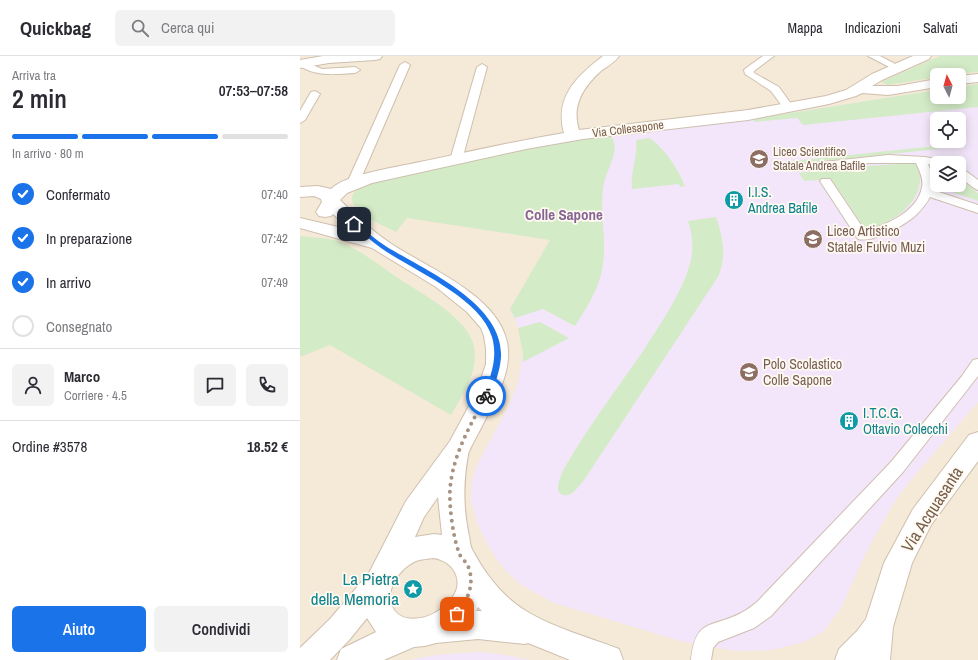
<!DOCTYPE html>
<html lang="it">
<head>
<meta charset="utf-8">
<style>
	body { margin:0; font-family:"Archivo Narrow",sans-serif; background:#f2f2f3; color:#2b2b33; height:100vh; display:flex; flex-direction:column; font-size:15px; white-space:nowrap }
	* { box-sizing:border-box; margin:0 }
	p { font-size:13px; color:#7c7c81 }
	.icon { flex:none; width:22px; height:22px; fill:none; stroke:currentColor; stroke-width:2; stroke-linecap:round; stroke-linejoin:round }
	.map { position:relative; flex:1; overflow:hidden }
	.details { display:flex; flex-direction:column; background:#fff; width:300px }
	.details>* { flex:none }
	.needle { width:26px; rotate:354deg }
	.buttons { position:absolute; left:630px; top:12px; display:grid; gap:8px }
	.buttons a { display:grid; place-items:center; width:36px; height:36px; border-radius:6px; background:#fff; box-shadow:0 2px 10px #0003; font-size:20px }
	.pin { position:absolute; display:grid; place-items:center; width:34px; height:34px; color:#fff; margin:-17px; border-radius:8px; box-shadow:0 2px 6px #0006 }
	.courier { position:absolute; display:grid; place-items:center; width:40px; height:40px; margin:-20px; border:3px solid #1a73e8; border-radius:50%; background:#fff; color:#222; box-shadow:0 1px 5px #0007 }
	.head em { font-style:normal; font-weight:600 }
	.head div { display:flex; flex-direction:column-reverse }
	.head { display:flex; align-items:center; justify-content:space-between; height:68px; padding:0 12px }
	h1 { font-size:26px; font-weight:600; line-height:30px }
	.bar { display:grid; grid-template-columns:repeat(4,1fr); gap:6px 4px; align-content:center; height:48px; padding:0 12px }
	.bar i { height:5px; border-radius:3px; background:#e1e1e2 }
	.bar .active { background:#1a73e8 }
	.bar p { grid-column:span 4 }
	.line { display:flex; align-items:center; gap:10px; padding:0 12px; border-top:1px solid #e1e1e2 }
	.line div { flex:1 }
	.round { display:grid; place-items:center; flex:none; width:42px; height:42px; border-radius:6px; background:#f2f2f3 }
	ol { padding:0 12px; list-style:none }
	li { display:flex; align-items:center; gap:12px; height:44px }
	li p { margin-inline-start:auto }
	li .icon { padding:4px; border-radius:50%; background:#1a73e8; color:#fff; stroke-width:4 }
	li:last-child { color:#7c7c81 }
	li i { width:22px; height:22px; border:2px solid #e1e1e2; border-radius:50% }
	.primary-button { display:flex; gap:8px; margin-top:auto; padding:8px 12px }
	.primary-button a { flex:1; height:46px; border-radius:6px; background:#1a73e8; color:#fff; font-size:16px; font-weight:600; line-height:46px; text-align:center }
	.primary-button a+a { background:#f2f2f3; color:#2b2b33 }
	header { display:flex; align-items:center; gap:24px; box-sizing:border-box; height:56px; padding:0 20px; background:#fff; border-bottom:1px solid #e1e1e2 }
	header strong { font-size:19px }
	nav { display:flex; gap:22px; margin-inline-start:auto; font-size:14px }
	.search { width:280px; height:36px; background:#f2f2f3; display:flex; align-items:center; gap:10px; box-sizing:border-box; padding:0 14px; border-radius:6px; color:#7c7c81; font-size:15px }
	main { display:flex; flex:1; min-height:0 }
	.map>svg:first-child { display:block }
	.residential { fill:#f5e9d8; fill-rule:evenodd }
	.education { fill:#f3e6fa; fill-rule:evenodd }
	.green { fill:#d4ebc7 }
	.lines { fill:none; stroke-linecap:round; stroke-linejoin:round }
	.lane-casing { stroke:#cfbfae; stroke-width:2 }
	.street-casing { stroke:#cfbfae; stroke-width:2 }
	.lane { fill:#fff; fill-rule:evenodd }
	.street { fill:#fff; fill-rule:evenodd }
	.route { fill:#1a73e8 }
	.done { stroke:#a79383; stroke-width:4; stroke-dasharray:0 7.2 }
	.labels { text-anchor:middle; stroke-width:3.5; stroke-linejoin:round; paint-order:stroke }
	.far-street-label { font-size:12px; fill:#785e4c; stroke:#fffaf1 }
	.far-education-label { font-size:12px; fill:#785e54; stroke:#fffaf1; text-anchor:start }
	.culture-label { font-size:14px; fill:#0d838f; stroke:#fffaf1; text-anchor:start }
	.education-label { font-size:14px; fill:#785e54; stroke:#fffaf1; text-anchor:start }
	.neighbourhood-label { font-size:15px; font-weight:bold; fill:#866594; stroke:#fffaf1 }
	.near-street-label { font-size:17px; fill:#785e4c; stroke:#fffaf1 }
	.near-culture-label { font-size:17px; fill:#0d838f; stroke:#fffaf1; text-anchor:end }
</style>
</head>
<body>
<header>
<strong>Quickbag</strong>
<div class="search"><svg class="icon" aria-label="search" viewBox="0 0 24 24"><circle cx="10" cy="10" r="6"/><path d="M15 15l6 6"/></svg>Cerca qui</div>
<nav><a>Mappa</a><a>Indicazioni</a><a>Salvati</a></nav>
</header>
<main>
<section class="details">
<div class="head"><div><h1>2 min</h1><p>Arriva tra</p></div><em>07:53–07:58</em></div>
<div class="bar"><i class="active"></i><i class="active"></i><i class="active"></i><i></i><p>In arrivo · 80 m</p></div>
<ol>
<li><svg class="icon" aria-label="check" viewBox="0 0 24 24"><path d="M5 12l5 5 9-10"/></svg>Confermato<p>07:40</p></li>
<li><svg class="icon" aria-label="check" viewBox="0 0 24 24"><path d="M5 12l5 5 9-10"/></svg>In preparazione<p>07:42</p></li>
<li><svg class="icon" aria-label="check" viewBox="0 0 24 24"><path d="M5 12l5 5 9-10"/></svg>In arrivo<p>07:49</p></li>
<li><i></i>Consegnato</li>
</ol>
<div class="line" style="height:72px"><a class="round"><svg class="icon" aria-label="person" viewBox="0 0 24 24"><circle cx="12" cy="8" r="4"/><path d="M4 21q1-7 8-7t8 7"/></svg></a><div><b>Marco</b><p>Corriere · 4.5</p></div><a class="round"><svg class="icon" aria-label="chat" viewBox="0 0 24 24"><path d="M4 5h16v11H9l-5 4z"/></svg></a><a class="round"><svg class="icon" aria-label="phone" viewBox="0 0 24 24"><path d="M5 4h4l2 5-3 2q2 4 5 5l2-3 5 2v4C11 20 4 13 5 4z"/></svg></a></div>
<div class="line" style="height:52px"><div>Ordine #3578</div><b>18.52 €</b></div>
<div class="primary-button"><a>Aiuto</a><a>Condividi</a></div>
</section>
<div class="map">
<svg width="678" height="604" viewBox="0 0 678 604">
	<rect width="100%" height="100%" fill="#fdf6ea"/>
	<path class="residential" d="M0 0H678V604H0ZM637 19H659V41H637ZM637 63H659V85H637ZM637 107H659V129H637Z"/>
	<path class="education" d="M678 28V346L611 424 595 445 567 495 541 552 523 576 504 586 472 594 438 595 403 590 377 584 254 547 223 530 208 517 197 504 186 485 177 467 171 444 172 424 179 405 209 350 218 326 223 297 219 273 210 253 251 184 309 77 453 63 637 34V41H659V31ZM637 63H659V85H637ZM637 107H659V129H637Z
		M180 596 206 599 230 604H110L136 599Z"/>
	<path class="green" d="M640 0H678V16L637 19V21L588 29 581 26Z
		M678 28V51L503 69 497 62 454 66 453 63 637 34V41H659V31Z
		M309 79C323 91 307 112 304 127 298 157 309 188 301 218 297 237 285 254 275 270L243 253 215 262 210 253 250 184 107 162 96 176C79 168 27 145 66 129L227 92Z
		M350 82C367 96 377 111 385 130L380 131 379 128 332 133C330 116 338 101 336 84Z
		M636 90 638 93 494 108 492 105Z
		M599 108H616C618 114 621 120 620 126 617 152 588 168 566 174L531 123 504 125 499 117 553 111Z
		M659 122 678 137V145L635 130 637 124V129H659Z
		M416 161C423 181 427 201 418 221L284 424C279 430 270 444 261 438 259 436 258 435 258 433 258 425 262 417 265 411 288 371 317 333 343 295 361 267 383 236 391 204 394 190 392 178 388 165Z
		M0 180C14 182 29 181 42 187 64 196 84 213 104 226 121 237 140 247 154 261 163 269 172 279 174 291 179 316 162 339 151 359L30 289 0 301Z
		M240 266 269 282 223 306V297L218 272Z"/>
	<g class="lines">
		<defs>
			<path id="lane" d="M463 0H474L454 15V17L479 31 494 52 493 54H485L471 35 445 18 444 14 446 12Z
				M568 0H580L603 12 601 14H595Z
				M3 5 22 13 55 11 60 14 55 17C36 18 17 21 0 10V6Z
				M105 6 110 9 59 127 57 129H49L47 127 100 9Z
				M182 8 187 11 162 104 160 106H152L150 104 177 11Z
				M15 35 20 38 5 64 0 67V55L11 36Z
				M588 99 625 101 644 105 646 107H637V110L628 108 634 124 633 134 678 149V157L630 141C626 148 622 153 617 158 606 169 573 187 558 183L556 180 520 125 522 123H530L565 175C587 169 618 155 622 131 624 123 619 114 616 107H569L496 115 492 114 490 112 492 110 496 109Z
				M659 112 663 113 678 124V134L674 132 659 121Z
				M678 303V320L603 416 471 560 454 572 418 586 413 592 411 604H391C396 561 411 573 441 557 447 554 452 550 457 546L591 406 662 320 673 304Z"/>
			<path id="street" d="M23 0H82L80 3 75 4 29 7 0 12V4Z
				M303 0H319C315 6 308 10 302 14 284 30 271 49 279 74L448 54 526 40 546 34 572 18 613 0H631L629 3 582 24 572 30H598L637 23V31L588 39 562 37 556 40 529 48 448 64 283 83 226 93 72 127 47 137 40 144C55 159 72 175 90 187 126 211 190 236 205 279 216 310 196 342 183 368 180 375 169 393 168 399 163 426 163 452 169 480 170 484 170 491 173 495 185 518 203 541 226 555 254 572 288 581 319 593L323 604H270L228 587 225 588 178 583 136 587 125 590 114 591 84 604H37L41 593 76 576 67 562 50 583 30 604H0V592L30 563 69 517 106 445 150 385 177 335 186 308V293L184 280 181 272 167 256 136 231 72 192 0 172V162L51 174 33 158 31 160 25 161 19 160 16 156 22 146 21 143 14 140 0 141V131L18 130 31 133C46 118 98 111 120 106 168 96 216 85 264 77 254 41 277 20 303 0ZM138 441 142 479 134 478 115 481 124 461ZM134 502C149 505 160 516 157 532 155 541 145 550 138 555 125 564 99 568 92 550 85 533 100 512 116 505 121 503 128 503 134 502ZM178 551 182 555H176Z
				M678 18V26L659 28V20Z
				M678 376V405L631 469 612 507 593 571 590 604H535L539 593 557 575 566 563 584 507 613 453 669 379Z"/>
		</defs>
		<use href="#lane" class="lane-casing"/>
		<use href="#street" class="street-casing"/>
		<use href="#lane" class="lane"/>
		<use href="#street" class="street"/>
	</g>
	<path class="route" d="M52 167H56C66 175 76 184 87 191 125 214 204 248 201 301 200 315 195 329 188 342H184L183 340C191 320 198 302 192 281 180 241 112 214 81 192 71 185 62 176 52 169Z"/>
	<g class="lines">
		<path class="done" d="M157 558C168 544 176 526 167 508 165 505 161 502 160 499 153 483 149 450 150 433 153 398 170 370 186 340"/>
	</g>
	<defs>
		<symbol id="school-disc" viewBox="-11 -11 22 22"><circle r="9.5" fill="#8d6e63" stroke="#fffaf1"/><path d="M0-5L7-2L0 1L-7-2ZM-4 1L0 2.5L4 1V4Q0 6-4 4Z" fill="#fff"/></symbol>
		<symbol id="building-disc" viewBox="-11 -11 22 22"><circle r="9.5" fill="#0f9aa8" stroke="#fffaf1"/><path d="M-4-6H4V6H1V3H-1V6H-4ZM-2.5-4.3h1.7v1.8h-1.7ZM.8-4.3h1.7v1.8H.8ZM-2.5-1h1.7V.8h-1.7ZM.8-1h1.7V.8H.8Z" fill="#fff"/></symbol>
		<symbol id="sight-disc" viewBox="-11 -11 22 22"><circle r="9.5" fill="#0f9aa8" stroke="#fffaf1"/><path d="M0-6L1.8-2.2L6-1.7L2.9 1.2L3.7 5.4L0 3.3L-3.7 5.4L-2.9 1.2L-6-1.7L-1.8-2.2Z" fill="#fff"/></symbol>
	</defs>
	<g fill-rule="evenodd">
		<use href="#school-disc" x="448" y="92" width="22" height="22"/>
		<use href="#building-disc" x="423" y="133" width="22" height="22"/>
		<use href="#school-disc" x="502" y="172" width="22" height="22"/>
		<use href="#school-disc" x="438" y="305" width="22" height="22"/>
		<use href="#building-disc" x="538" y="354" width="22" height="22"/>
		<use href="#sight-disc" x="102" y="522" width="22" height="22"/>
	</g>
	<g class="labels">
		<g class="far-street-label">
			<text transform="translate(328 73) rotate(-7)" y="4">Via Collesapone</text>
		</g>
		<g class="far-education-label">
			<text x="473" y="100">Liceo Scientifico<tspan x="473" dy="14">Statale Andrea Bafile</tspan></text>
		</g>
		<g class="culture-label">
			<text x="448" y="141">I.I.S.<tspan x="448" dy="16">Andrea Bafile</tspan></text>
			<text x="563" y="362">I.T.C.G.<tspan x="563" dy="16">Ottavio Colecchi</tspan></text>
		</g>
		<g class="education-label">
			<text x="527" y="180">Liceo Artistico<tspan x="527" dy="16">Statale Fulvio Muzi</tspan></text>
			<text x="463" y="313">Polo Scolastico<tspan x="463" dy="16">Colle Sapone</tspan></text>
		</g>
		<g class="neighbourhood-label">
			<text x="264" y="164">Colle Sapone</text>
		</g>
		<g class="near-street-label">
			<text transform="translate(632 453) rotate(-57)" y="6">Via Acquasanta</text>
		</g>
		<g class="near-culture-label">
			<text x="99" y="529">La Pietra<tspan x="99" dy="20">della Memoria</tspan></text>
		</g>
	</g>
</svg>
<div class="buttons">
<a><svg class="needle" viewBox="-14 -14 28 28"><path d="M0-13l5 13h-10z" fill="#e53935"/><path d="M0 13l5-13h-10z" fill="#7c7c81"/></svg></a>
<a><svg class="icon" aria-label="locate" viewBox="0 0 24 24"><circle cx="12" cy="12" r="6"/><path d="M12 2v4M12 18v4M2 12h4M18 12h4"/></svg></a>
<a><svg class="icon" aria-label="layers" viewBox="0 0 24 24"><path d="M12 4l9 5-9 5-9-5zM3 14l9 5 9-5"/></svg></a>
</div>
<div class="pin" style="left:157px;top:558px;background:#ea580c"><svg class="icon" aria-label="bag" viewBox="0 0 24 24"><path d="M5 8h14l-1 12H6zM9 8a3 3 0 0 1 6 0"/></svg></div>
<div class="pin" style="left:54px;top:168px;background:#1f2937"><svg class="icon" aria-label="home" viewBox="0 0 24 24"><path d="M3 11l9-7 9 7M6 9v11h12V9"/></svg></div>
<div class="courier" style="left:186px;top:340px"><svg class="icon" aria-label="bike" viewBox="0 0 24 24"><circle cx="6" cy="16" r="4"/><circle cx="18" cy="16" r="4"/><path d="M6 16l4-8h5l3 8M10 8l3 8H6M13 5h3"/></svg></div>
</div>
</main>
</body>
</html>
